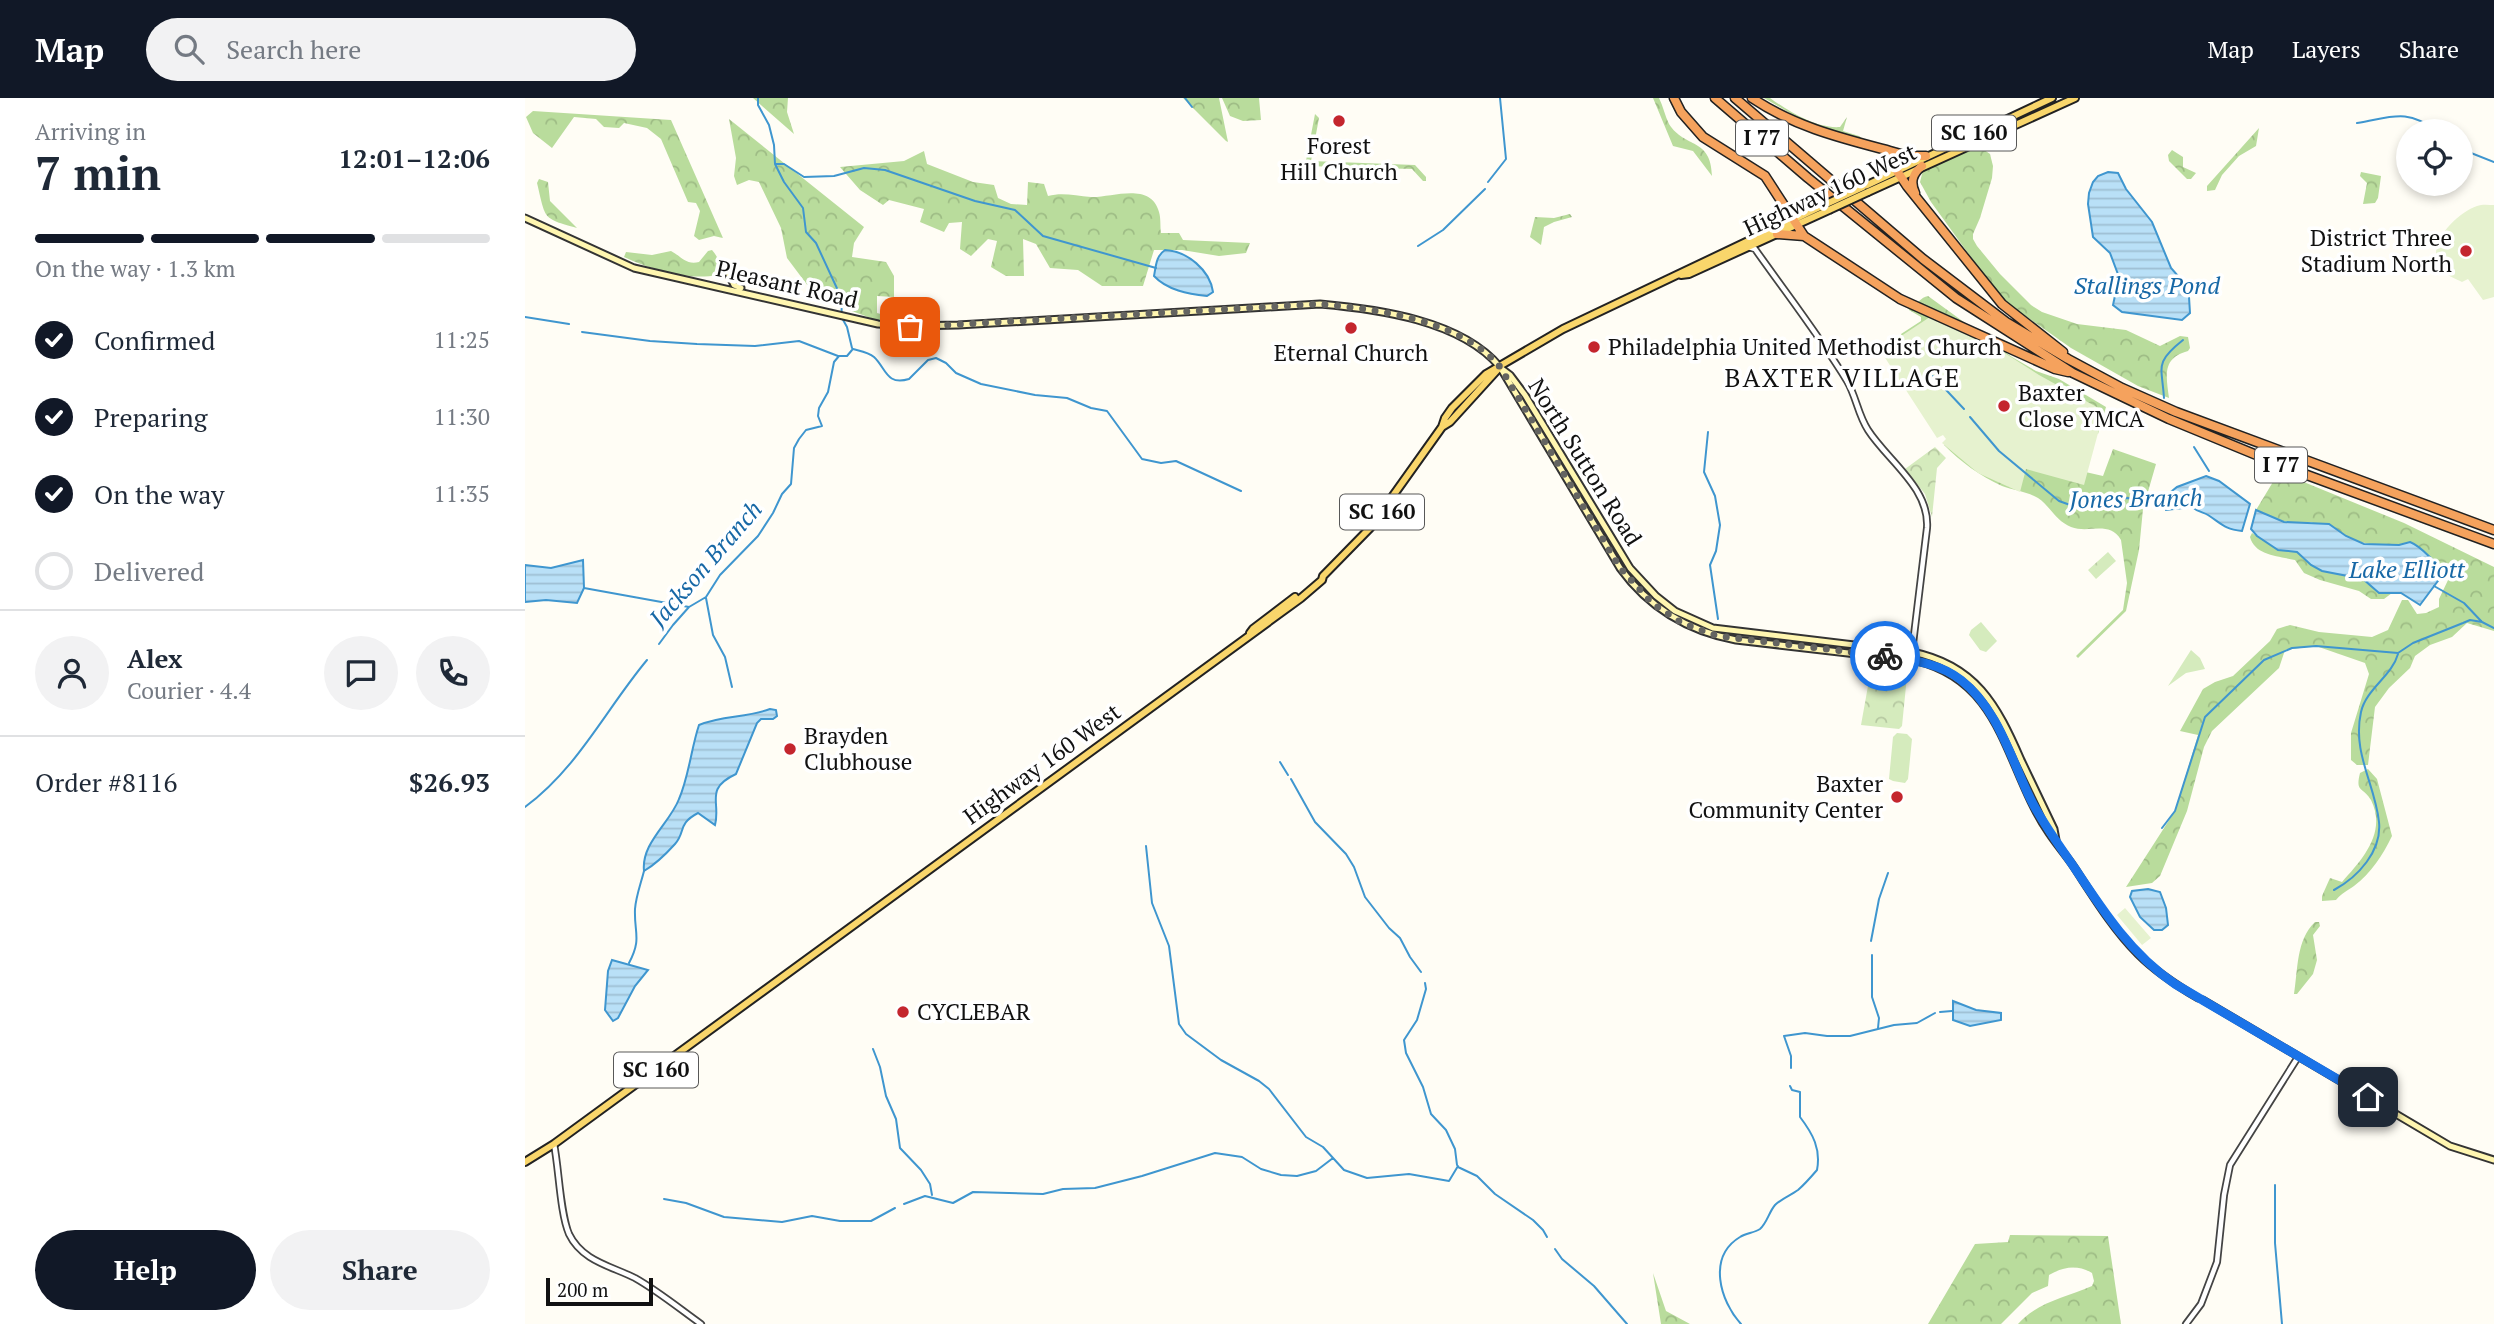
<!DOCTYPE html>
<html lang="en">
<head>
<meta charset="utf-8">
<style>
	body { margin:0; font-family:"PT Serif",serif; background:#f2f2f3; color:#1f2937; height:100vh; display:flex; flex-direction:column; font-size:26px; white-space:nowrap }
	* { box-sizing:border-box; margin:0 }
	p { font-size:23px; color:#747a83 }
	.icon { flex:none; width:38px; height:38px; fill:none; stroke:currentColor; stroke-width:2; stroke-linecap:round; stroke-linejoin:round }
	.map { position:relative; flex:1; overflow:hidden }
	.sheet { display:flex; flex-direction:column; background:#fff; width:525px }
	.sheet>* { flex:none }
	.controls { position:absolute; left:1871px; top:21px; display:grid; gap:14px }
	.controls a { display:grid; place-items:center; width:77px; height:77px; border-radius:50%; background:#fff; box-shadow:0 4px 10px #0003; font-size:35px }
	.scale { position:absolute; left:21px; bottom:18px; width:107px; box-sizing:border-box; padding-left:7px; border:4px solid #111; border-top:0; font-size:19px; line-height:24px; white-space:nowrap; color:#111; -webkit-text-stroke:5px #fff; paint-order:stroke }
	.pin { position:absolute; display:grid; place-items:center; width:60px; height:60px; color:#fff; margin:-30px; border-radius:14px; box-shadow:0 4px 10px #0006 }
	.courier { position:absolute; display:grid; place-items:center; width:70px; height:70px; margin:-35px; border:5px solid #1a73e8; border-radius:50%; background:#fff; color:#222; box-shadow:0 2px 9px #0007 }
	.overview em { font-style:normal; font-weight:700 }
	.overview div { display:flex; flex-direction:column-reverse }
	.overview { display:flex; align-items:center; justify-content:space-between; height:119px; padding:0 35px }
	h1 { font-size:46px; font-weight:700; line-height:52px }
	.bar { display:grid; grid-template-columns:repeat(4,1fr); gap:10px 7px; align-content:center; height:84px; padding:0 35px }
	.bar i { height:9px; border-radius:5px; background:#e0e1e3 }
	.bar .selected { background:#111827 }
	.bar p { grid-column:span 4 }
	.line { display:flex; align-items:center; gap:18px; padding:0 35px; border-top:2px solid #e0e1e3 }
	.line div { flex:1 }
	.round { display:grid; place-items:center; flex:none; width:74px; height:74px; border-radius:37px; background:#f2f2f3 }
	ol { padding:0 35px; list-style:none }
	li { display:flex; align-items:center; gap:21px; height:77px }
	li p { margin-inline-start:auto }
	li .icon { padding:7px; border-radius:50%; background:#111827; color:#fff; stroke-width:4 }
	li:last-child { color:#747a83 }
	li i { width:38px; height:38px; border:4px solid #e0e1e3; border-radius:50% }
	.action { display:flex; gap:14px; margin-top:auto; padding:14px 35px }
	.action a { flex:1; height:80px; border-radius:42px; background:#111827; color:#fff; font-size:28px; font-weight:700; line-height:80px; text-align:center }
	.action a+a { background:#f2f2f3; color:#1f2937 }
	header { display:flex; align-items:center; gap:42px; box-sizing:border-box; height:98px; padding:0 35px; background:#111827; color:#fff }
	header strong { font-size:33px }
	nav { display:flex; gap:38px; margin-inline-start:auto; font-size:24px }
	.search { width:490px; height:63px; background:#f2f2f3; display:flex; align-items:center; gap:18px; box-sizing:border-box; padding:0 24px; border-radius:38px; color:#747a83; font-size:26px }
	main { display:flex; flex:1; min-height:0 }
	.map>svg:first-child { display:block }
	.grass { fill:#d5ebbd }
	.forest { fill:url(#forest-crowns) }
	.park { fill:url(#park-crowns) }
	.pitch { fill:#e6f2cf }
	.water { fill:url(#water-rules); stroke:#3f96cf; stroke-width:2 }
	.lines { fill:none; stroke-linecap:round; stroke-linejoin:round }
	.stream { stroke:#3f96cf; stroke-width:2 }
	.tertiary-casing { stroke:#444; stroke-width:8 }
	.secondary-casing { stroke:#333; stroke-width:9 }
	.primary-casing { stroke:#222; stroke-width:10 }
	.motorway-casing { stroke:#222; stroke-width:11 }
	.tertiary { stroke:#fff; stroke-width:4.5 }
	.secondary { stroke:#fff6b0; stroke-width:5 }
	.primary { stroke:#f9d66b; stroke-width:6 }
	.motorway { stroke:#f5a25d; stroke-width:8 }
	.primary-bridge-casing { stroke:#222; stroke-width:10; stroke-linecap:butt }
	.primary-bridge { stroke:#f9d66b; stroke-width:6 }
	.done { stroke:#646461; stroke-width:7; stroke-dasharray:0 12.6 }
	.route { stroke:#1a73e8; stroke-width:9 }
	.poi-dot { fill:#c4262e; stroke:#fff; stroke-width:2.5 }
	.labels { text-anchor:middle; stroke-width:7; stroke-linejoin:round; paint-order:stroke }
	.shield { fill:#fff; stroke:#585858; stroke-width:2 }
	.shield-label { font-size:21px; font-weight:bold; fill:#111 }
	.poi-label { font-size:23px; fill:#111; stroke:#fff; text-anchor:start }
	.street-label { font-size:23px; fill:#111; stroke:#fff }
	.water-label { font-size:24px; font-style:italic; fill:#1768a6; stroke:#fff }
	.quarter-label { font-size:26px; letter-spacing:2px; fill:#111; stroke:#fff }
</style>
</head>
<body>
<header>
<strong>Map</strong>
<div class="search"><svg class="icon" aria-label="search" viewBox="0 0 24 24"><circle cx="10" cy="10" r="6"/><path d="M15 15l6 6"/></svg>Search here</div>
<nav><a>Map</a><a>Layers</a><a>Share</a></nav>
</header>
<main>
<section class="sheet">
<div class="overview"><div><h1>7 min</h1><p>Arriving in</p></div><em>12:01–12:06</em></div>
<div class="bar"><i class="selected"></i><i class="selected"></i><i class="selected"></i><i></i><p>On the way · 1.3 km</p></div>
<ol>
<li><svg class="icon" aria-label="check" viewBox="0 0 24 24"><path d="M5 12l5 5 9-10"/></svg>Confirmed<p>11:25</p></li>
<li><svg class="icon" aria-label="check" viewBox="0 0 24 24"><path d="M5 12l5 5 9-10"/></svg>Preparing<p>11:30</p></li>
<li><svg class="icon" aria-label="check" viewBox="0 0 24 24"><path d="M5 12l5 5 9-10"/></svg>On the way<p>11:35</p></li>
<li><i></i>Delivered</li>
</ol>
<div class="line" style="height:126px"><a class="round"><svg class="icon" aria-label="person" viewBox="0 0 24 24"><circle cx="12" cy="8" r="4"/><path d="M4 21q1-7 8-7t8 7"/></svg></a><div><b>Alex</b><p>Courier · 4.4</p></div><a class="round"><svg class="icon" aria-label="chat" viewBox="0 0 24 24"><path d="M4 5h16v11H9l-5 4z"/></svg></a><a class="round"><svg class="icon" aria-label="phone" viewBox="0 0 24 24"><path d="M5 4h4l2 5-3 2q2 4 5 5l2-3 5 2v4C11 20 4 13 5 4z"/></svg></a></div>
<div class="line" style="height:91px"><div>Order #8116</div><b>$26.93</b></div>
<div class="action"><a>Help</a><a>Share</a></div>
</section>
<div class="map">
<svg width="1969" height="1226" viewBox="0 0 1969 1226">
	<defs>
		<pattern id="forest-crowns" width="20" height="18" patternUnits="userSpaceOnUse" patternTransform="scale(1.75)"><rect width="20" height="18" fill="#b9dc9c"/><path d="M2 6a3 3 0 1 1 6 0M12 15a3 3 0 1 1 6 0" fill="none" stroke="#9ebc85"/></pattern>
		<pattern id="park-crowns" width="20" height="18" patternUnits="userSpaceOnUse" patternTransform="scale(1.75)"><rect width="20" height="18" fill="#d5ebbd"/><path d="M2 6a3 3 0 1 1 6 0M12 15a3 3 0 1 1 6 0" fill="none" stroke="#b6c8a1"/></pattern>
		<pattern id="water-rules" width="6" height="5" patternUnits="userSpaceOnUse" patternTransform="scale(1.75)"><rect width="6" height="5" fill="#b9e0f7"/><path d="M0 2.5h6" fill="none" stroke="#9ebfd3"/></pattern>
	</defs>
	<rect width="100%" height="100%" fill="#fffdf5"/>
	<path class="grass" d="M1456 524 1472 543 1461 554 1455 552 1444 537 1446 532Z
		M1666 552 1675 560 1680 571 1661 575 1643 588Z
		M1372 635 1382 636 1387 641 1383 681 1380 685 1368 683 1364 681 1368 639Z"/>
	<path class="forest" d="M228 0H263L262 14 269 36Z
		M658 0H694L703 44 701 43Z
		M697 0H734L736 22 718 23 705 18Z
		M1128 0H1134C1138 8 1140 18 1144 26 1160 51 1186 39 1187 78L1168 53 1148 48Z
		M1239 0H1245C1263 13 1292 31 1315 29L1322 19 1318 33 1334 38 1339 42 1277 22Z
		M8 13 146 22 198 140 189 138 174 142 169 138 175 113 171 105 163 104 136 41 122 30 99 25 94 30 79 29 71 21 49 19 27 50 8 35 1 19Z
		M790 16 794 20 786 63 890 67 901 79V83H898L887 71 780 68Z
		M204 21 339 129 329 145 327 159 361 164 369 178V199L352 198V215L367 219 368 224 351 222 292 200 262 160 256 130 234 84 224 82 212 87 209 78 211 60Z
		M1734 30 1731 48 1714 58 1697 77 1690 92 1682 93V88Z
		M1455 49 1465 56 1468 68 1467 80 1455 120 1448 136V141L1452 148 1475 176 1506 207 1517 214 1552 226 1601 232 1635 248 1655 238 1663 239 1665 250 1663 253C1637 260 1641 277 1644 300L1613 288 1546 250 1485 207 1466 187 1406 104 1395 84 1398 72 1404 68Z
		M1647 52 1658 59V69L1671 75 1666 81H1662L1644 63 1643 57Z
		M399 53 402 66 448 84 469 87 473 100 486 106 502 107 503 84 519 86 523 98C538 94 550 98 566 99 586 100 626 83 634 114 636 120 635 129 636 135H654L658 142 725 145 721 155 694 158 657 152H629L618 188H577L553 172 525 170 511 146 498 141 499 178H481L466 169 472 143 463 141 446 158 435 151 437 124 424 125 419 134 395 124 399 111 364 102 358 107 335 92 315 69 379 63Z
		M1836 74 1856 78 1853 100 1850 105 1838 106 1842 85 1835 78Z
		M14 81 23 84 25 103 52 130C17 120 21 122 12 85Z
		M1045 116 1047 119 1029 124 1019 129 1016 147 1005 139 1010 119 1029 120Z
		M187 152C194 160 196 167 192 177 164 183 125 171 99 159L101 154 127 157 146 153C157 159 161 167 174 164L183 153Z
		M1403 198 1487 259 1511 273 1534 281 1581 309 1573 336 1376 239V236L1396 223V219L1384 212 1383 209C1392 207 1396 199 1403 198Z
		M1436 324 1543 370 1578 378 1588 351 1631 366 1618 411 1614 452 1601 513 1553 560 1551 558 1598 512 1602 485 1596 442C1584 422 1564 436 1546 429 1531 423 1525 408 1513 400 1503 394 1488 392 1477 388 1455 378 1436 364 1419 347Z
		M1754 374 1879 425 1969 469V533L1942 525 1927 539 1905 547 1890 558 1885 570 1864 590 1850 609 1843 667H1832L1826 662V635L1844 576 1840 565 1791 548 1760 552 1754 570 1687 633 1679 649 1662 713 1635 778 1627 785 1601 789 1650 713 1673 637 1655 633 1678 591 1690 584 1708 578 1745 543 1752 531 1765 527 1794 534 1847 539 1863 532 1877 502H1883L1892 516 1901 515 1914 509V501L1924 480C1921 472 1893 448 1885 444 1849 456 1818 437 1786 424 1765 428 1750 421 1731 412Z
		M1727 435 1753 452 1772 454 1786 467 1797 473 1838 481 1854 495H1867L1859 501H1846L1834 493 1795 482 1779 475 1770 462C1754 458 1730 458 1725 439Z
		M1843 671 1852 681 1867 738C1858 757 1846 775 1829 788 1822 793 1817 795 1811 802L1797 803V798L1805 780 1817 784C1838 761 1862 734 1846 702 1838 688 1830 695 1835 675Z
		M1790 824H1794L1795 828 1788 837 1792 862 1788 876 1772 896H1769C1773 872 1771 842 1790 824Z
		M1485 1137 1583 1138 1596 1226H1493C1514 1203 1540 1200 1567 1188L1569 1183 1567 1175C1552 1166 1538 1169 1524 1177L1523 1188 1507 1195 1476 1226H1403L1450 1146 1483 1144Z
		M1128 1175 1141 1213 1165 1226H1136Z"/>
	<path class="park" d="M1410 349 1421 360 1412 370 1407 419 1400 396 1380 371Z
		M1583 454 1591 463 1571 481 1563 472Z
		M1348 560 1379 564 1383 568 1377 628 1374 631 1336 627Z"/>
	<path class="pitch" d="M1969 107V199L1958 202 1943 181 1937 184C1931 181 1923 178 1918 173 1896 150 1931 115 1952 108 1957 106 1964 107 1969 107Z
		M1414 213 1514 277 1579 313 1559 387 1501 371 1495 394 1453 375 1417 345 1421 341 1418 337 1412 340 1355 252Z
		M1600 810 1626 840 1617 847 1592 817Z"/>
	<path class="water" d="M1583 74 1593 75 1601 91 1627 124 1646 170 1660 186 1664 199 1665 215 1657 222 1597 214 1588 207 1594 179 1585 155 1568 139 1563 106 1564 95 1568 84 1573 78Z
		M640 152C662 153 685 172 688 194L682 198C663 196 642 192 629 178 631 168 631 158 640 152Z
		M1681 378 1694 383 1725 406 1717 433C1699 431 1697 426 1683 417 1678 414 1673 414 1667 409L1641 412 1639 405 1642 397 1652 389Z
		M1731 412 1759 424 1804 426 1821 438 1839 446 1874 447 1885 444C1900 450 1906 464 1921 472L1895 507 1876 495H1854L1838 481 1797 473 1786 467 1772 454 1753 452 1732 438 1726 431Z
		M58 462 59 490 52 505 21 502 0 504V467L26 470Z
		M245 611 251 612 252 618 248 621H236L232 625 211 676C179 691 196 704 190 727L173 715C152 726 161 734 150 746 141 756 131 766 119 773 116 745 145 725 154 701 164 678 166 651 174 627 197 617 222 620 245 611Z
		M1623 791 1635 794 1641 810 1643 827 1637 832H1629L1615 819 1605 799 1607 793Z
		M87 862 123 872 110 888 93 920 88 923 80 912 83 873Z
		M1428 903 1451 912 1476 915V922L1445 928 1428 922Z"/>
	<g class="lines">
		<path class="stream" d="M233 0V7L244 27 249 47 250 66 259 84 278 110 281 134 291 145 316 199 317 220 322 229 327 250
			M660 0 667 9
			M1832 25C1868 19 1880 10 1913 33
			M1936 51 1969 64
			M250 66H259L279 79 309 78 339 70 360 72 450 103 490 112 518 138 631 170
			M963 84 981 61 975 0
			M893 148 918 132 960 91
			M0 219 44 226
			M57 234 125 243 172 246 230 248 274 243 313 258
			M328 251C335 253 343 254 349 259 361 270 361 288 384 281L403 262 411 260 421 265 431 275 456 286 510 297 542 300 566 310 582 313 617 361 636 365 651 363 716 393
			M1408 278 1439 311
			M1639 300C1637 268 1629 265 1658 242
			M1445 319 1474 353 1534 403 1548 408 1602 400 1639 405
			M1183 334 1179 374 1190 398 1195 427 1191 453 1185 467 1193 521
			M1669 349 1684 373
			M1909 488 1939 505 1957 524 1969 530
			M59 490 164 509
			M181 500 188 537 200 559 207 589
			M134 546 148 527 164 509 181 499 195 477 233 438 248 415 257 396 266 386 269 350 274 341 281 332 297 328 293 318 294 310 303 294 309 264 314 258H322L327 252
			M755 664 763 677
			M766 681 790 724 821 756 829 769 840 799 864 830 875 840 885 859 896 874
			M0 709C53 670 81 611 122 562
			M1637 730 1650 713 1680 619 1739 562 1767 550 1791 548 1873 555 1888 545 1938 525 1945 522 1957 524
			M621 748 627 805 644 848 654 926 661 936 696 962 734 983 744 991 781 1039 798 1049 819 1072 842 1080 884 1076 924 1083 933 1068
			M1809 792C1833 779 1857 753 1854 724 1850 686 1827 655 1836 614 1841 591 1867 578 1873 556
			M1346 843 1354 801 1363 775
			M1347 857V899L1354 920 1353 930
			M104 865C117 840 109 836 110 811 111 798 116 785 119 773
			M900 885 901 891 892 922 879 942 881 955 898 989 906 1016 921 1032 930 1051 932 1067
			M1415 914 1427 913
			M348 951 355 969 361 998 371 1021 375 1050 396 1072 405 1086 407 1097
			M1266 970V958L1259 938 1280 935 1302 938H1325L1369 927 1392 925 1410 915
			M933 1069 952 1078 970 1096 1008 1122 1018 1132 1022 1139
			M1750 1087V1145L1757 1226
			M139 1101 161 1105 199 1119 257 1124 287 1118 315 1123H346L370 1110
			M379 1106 400 1098 428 1105 448 1094 518 1096 538 1091 570 1090 617 1078 690 1055 717 1059 736 1071 756 1077 772 1078 791 1073 808 1060
			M1030 1151 1037 1161 1069 1188 1102 1226
			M1216 1226C1195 1203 1182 1159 1215 1139 1221 1135 1229 1135 1235 1131 1242 1125 1244 1114 1250 1107 1256 1101 1266 1097 1273 1092 1280 1086 1286 1079 1292 1072 1296 1051 1288 1036 1275 1019V994L1267 992 1265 988"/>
		<defs>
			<path id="tertiary" d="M1223 149 1230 151C1261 195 1294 237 1322 283 1331 298 1333 317 1343 332 1362 362 1405 390 1402 430L1386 562
				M29 1046C34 1071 35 1115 44 1136 57 1163 86 1168 110 1180 133 1193 155 1211 176 1226
				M1661 1226 1676 1206 1692 1164 1699 1097 1705 1067 1773 959"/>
			<path id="secondary" d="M0 120 109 170 353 226 385 228 433 227 795 206C852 211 936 222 975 269L1095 470C1124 510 1163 533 1211 542L1392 563C1480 585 1480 671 1524 735 1532 747 1541 757 1549 769 1568 798 1588 831 1613 856 1631 874 1651 887 1673 900
				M204 177 209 187 216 190
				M977 271 985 277 1000 297 1105 470 1131 498 1150 513 1188 530 1387 554C1451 567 1472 607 1496 662 1507 685 1518 708 1529 731L1531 742
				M1678 902 1925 1048 1969 1062"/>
			<path id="primary" d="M1338 89 1527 0
				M1343 94 1550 0
				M1156 177 1164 176 1304 112
				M917 329 920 320 927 310 961 276 1038 231 1299 107
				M725 535 728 531 770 499
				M0 1064 29 1046 776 500 797 482 798 478 845 430 917 329 925 324 975 269"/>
			<path id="motorway" d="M1149 0 1156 14 1178 39 1240 78 1279 138
				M1190 0 1283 80 1431 200 1548 275 1644 321 1763 370 1969 446
				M1210 0 1398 161 1481 224 1543 261 1597 290 1651 314 1969 432
				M1227 0C1270 29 1316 40 1365 53L1372 73 1382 88 1477 206 1538 254
				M1365 53 1383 58H1401
				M1390 95C1385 84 1387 76 1397 68
				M1252 129 1258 118V107
				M1252 136 1279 138 1375 201 1530 271 1543 274"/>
		</defs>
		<use href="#tertiary" class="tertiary-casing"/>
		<use href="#secondary" class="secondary-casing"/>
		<use href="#primary" class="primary-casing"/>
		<use href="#motorway" class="motorway-casing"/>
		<use href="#tertiary" class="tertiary"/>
		<use href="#secondary" class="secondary"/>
		<use href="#primary" class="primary"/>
		<use href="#motorway" class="motorway"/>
		<defs>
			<path id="primary-bridge" d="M1299 107 1338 89
				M1304 112 1343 94"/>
		</defs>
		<use href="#primary-bridge" class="primary-bridge-casing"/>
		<use href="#primary-bridge" class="primary-bridge"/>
	</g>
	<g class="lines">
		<path class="done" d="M385 229 794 206C851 211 937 222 975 269L1095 470 1128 506 1157 525 1192 538 1360 558"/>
		<path class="route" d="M1360 558C1387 562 1414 565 1436 582 1473 611 1486 661 1506 702 1518 726 1534 747 1549 769 1578 813 1606 856 1650 886L1843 999"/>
	</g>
	<g class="poi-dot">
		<circle cx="814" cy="23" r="7"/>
		<circle cx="1941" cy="153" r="7"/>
		<circle cx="826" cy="230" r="7"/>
		<circle cx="1069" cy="249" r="7"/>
		<circle cx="1479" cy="308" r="7"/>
		<circle cx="265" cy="651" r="7"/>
		<circle cx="1372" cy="699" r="7"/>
		<circle cx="378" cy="914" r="7"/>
	</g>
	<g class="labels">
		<g class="shield">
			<rect x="1407" y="17.5" width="84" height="35" rx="5"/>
			<rect x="1211" y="22.5" width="52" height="35" rx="5"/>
			<rect x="1730" y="349.5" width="52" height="35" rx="5"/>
			<rect x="815" y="396.5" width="84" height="35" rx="5"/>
			<rect x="89" y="954.5" width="84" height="35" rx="5"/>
		</g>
		<g class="shield-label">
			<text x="1449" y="42">SC 160</text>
			<text x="1237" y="47">I 77</text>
			<text x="1756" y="374">I 77</text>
			<text x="857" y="421">SC 160</text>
			<text x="131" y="979">SC 160</text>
		</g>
		<g class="poi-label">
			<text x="814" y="56" text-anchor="middle">Forest<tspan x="814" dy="26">Hill Church</tspan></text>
			<text x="1927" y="148" text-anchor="end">District Three<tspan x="1927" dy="26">Stadium North</tspan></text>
			<text x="1083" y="257">Philadelphia United Methodist Church</text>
			<text x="826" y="263" text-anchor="middle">Eternal Church</text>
			<text x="1493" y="303">Baxter<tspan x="1493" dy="26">Close YMCA</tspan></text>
			<text x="279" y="646">Brayden<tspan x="279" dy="26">Clubhouse</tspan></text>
			<text x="1358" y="694" text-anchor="end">Baxter<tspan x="1358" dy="26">Community Center</tspan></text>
			<text x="392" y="922">CYCLEBAR</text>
		</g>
		<g class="street-label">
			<text transform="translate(1305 92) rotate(-25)" y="8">Highway 160 West</text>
			<text transform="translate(262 186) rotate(13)" y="8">Pleasant Road</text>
			<text transform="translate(1060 364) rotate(58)" y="8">North Sutton Road</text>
			<text transform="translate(517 666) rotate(-36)" y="8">Highway 160 West</text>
		</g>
		<g class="water-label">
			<text x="1622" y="196">Stallings Pond</text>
			<text transform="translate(1611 401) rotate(-1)" y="8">Jones Branch</text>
			<text transform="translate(181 466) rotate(-49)" y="8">Jackson Branch</text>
			<text x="1882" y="480">Lake Elliott</text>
		</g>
		<g class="quarter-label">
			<text x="1318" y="289">BAXTER VILLAGE</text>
		</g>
	</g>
</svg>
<div class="controls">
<a><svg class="icon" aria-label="locate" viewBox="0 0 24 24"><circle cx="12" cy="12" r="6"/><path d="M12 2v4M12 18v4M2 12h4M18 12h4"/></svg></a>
</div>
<div class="scale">200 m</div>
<div class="pin" style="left:385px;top:229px;background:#ea580c"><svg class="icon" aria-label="bag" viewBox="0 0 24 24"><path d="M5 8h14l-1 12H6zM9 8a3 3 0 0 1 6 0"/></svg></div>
<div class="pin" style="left:1843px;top:999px;background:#1f2937"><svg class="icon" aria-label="home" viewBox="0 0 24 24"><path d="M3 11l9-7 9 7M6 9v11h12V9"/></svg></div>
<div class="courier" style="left:1360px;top:558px"><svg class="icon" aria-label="bike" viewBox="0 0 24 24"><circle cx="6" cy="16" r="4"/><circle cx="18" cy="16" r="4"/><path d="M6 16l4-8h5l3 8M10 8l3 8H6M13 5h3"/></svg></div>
</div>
</main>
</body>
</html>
